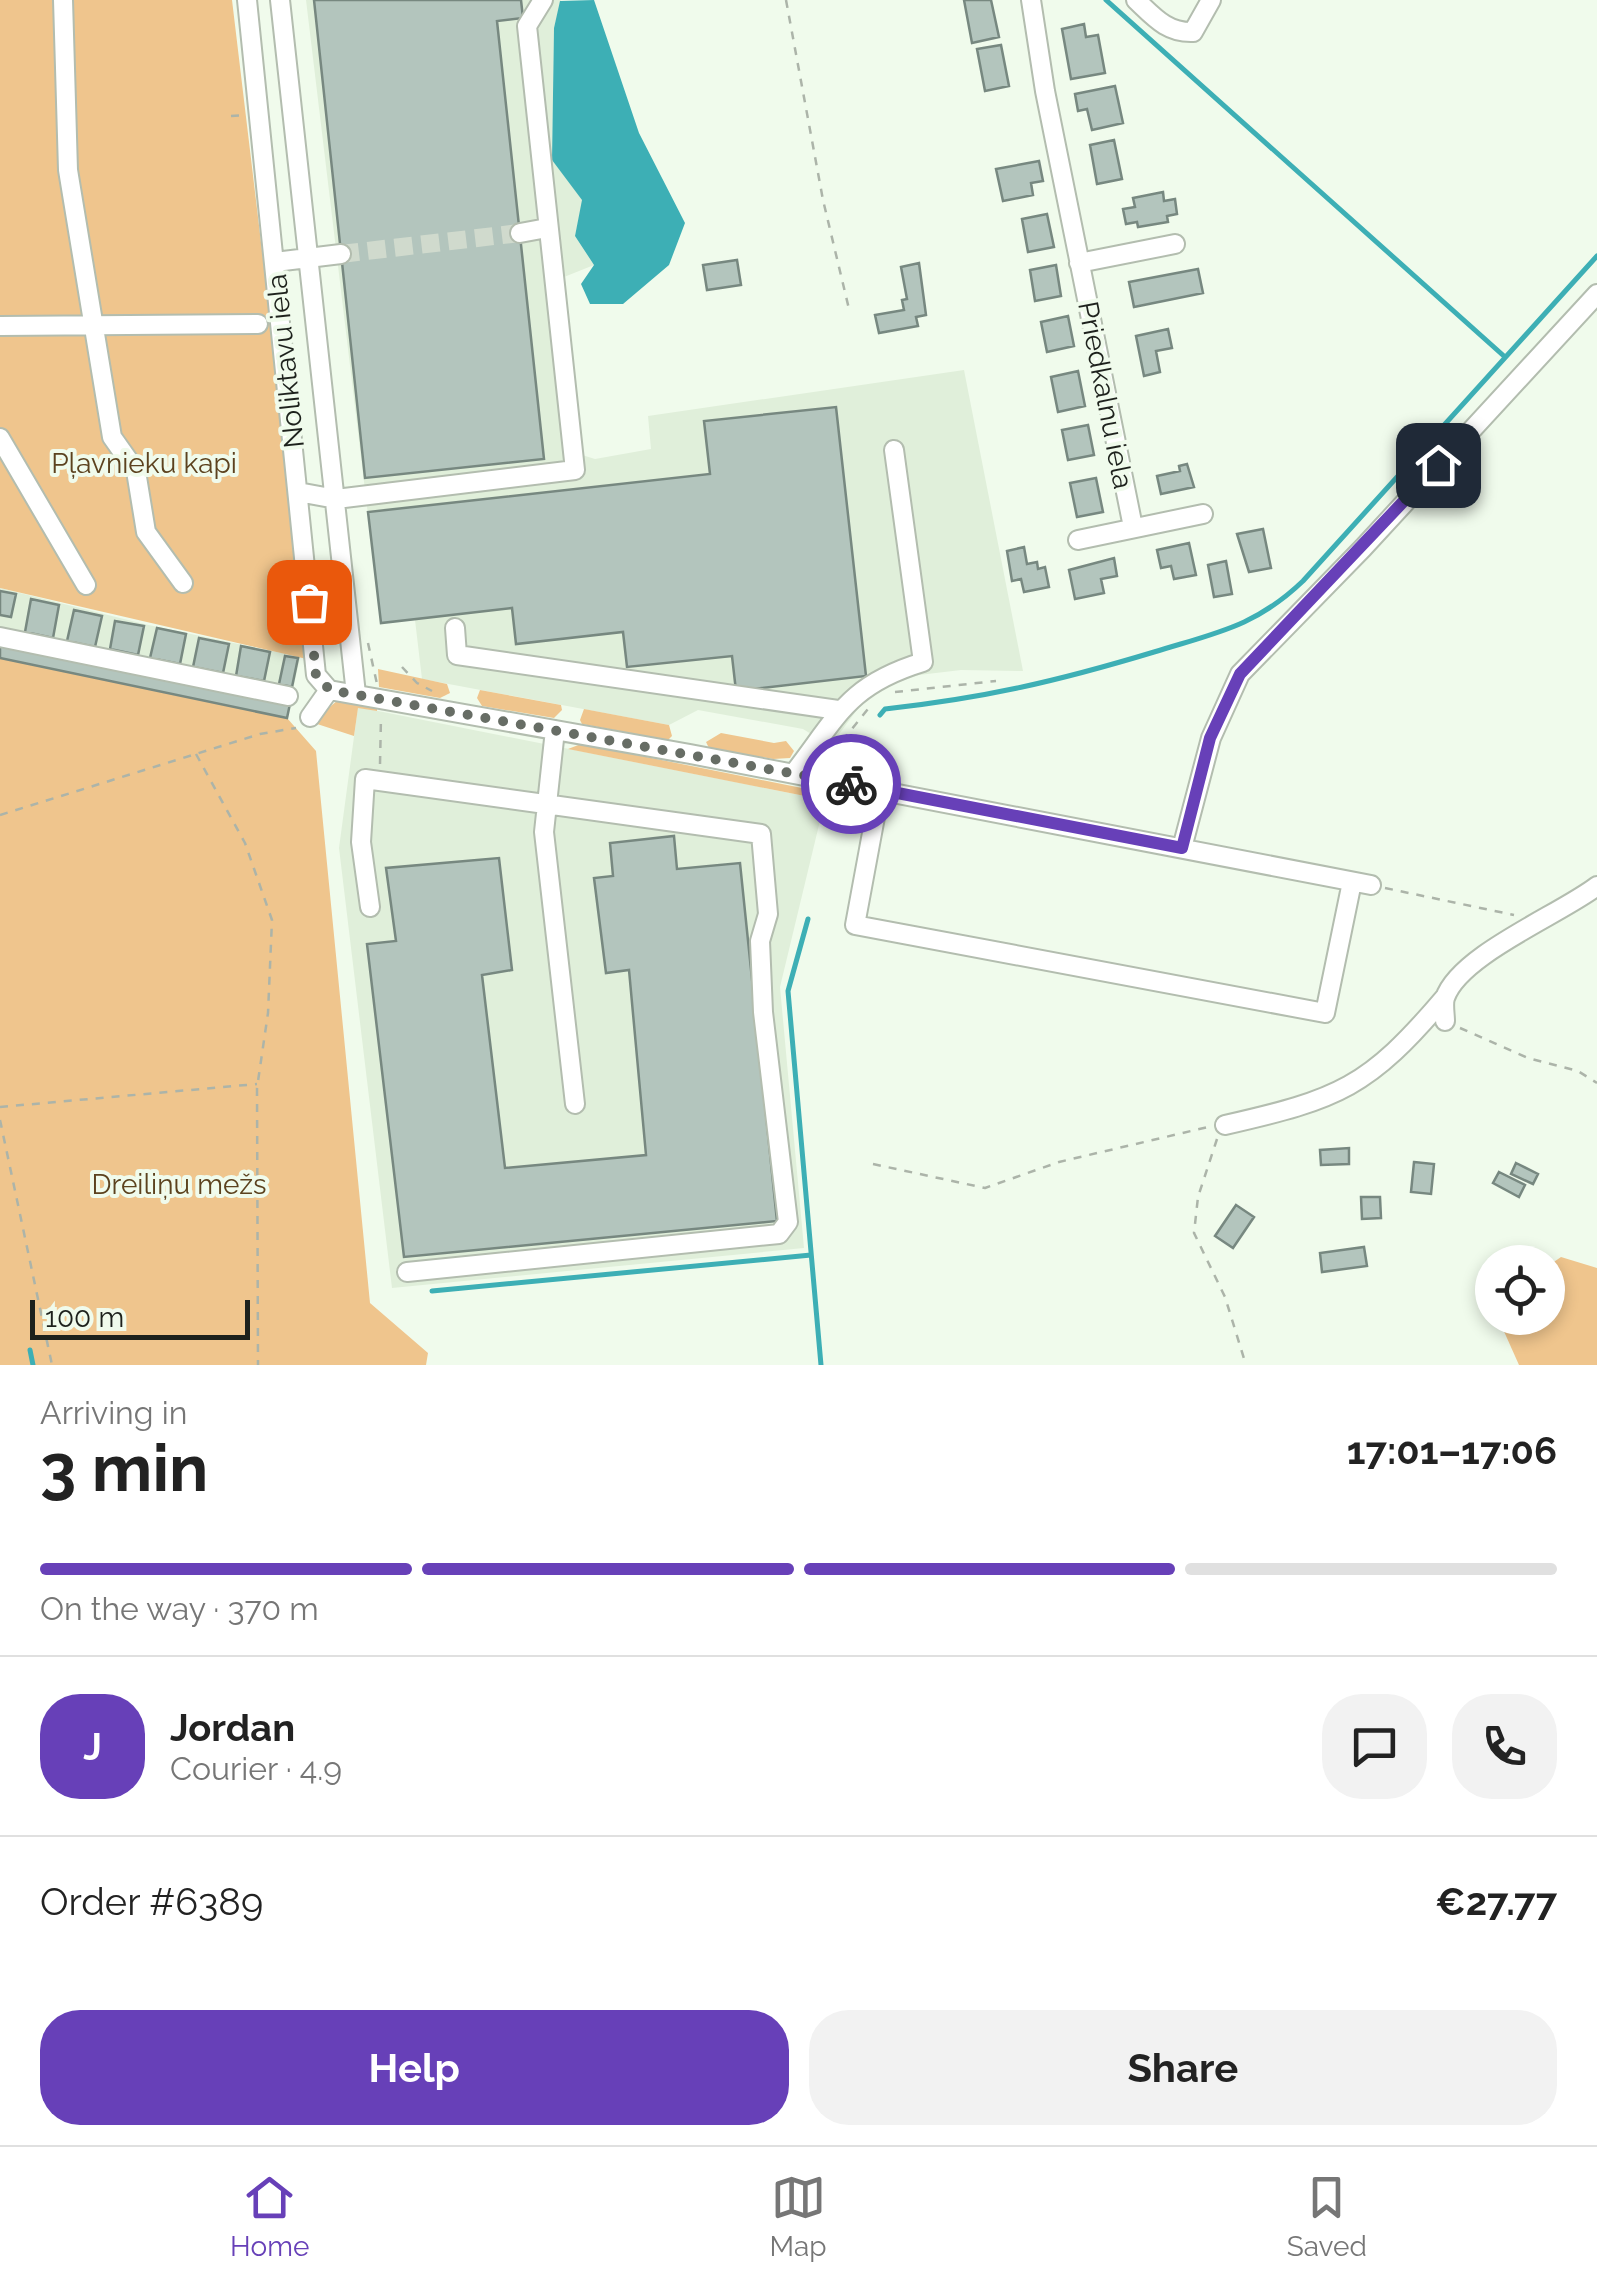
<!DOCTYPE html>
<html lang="en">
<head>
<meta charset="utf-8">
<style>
	body { margin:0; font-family:Raleway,sans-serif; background:#f2f2f2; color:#222; height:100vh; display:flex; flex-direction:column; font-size:38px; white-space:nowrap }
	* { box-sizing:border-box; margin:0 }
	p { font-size:32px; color:#767676 }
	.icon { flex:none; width:55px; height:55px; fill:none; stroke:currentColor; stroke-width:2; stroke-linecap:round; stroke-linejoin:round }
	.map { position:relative; height:1365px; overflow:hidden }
	.drawer { display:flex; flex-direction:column; background:#fff; flex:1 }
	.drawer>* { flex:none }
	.controls { position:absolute; left:1475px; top:1245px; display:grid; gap:20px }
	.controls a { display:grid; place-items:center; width:90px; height:90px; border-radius:50%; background:#fff; box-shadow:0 5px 15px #0003; font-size:50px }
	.scale { position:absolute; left:30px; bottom:25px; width:220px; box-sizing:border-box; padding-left:10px; border:5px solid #1d211c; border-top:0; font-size:28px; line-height:35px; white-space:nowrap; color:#1d211c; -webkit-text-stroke:8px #f0fbec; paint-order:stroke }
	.pin { position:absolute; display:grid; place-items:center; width:85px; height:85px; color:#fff; margin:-42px; border-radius:20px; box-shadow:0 5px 15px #0006 }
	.courier { position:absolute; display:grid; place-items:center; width:100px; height:100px; margin:-50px; border:8px solid #6740b8; border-radius:50%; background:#fff; color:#222; box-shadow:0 2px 12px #0007 }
	.overview em { font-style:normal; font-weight:700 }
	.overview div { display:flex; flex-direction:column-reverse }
	.overview { display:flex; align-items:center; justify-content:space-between; height:170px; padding:0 40px }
	h1 { font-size:65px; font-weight:700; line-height:75px }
	.bar { display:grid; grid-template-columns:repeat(4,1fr); gap:15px 10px; align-content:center; height:120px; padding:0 40px }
	.bar i { height:12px; border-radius:8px; background:#e0e0e0 }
	.bar .on { background:#6740b8 }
	.bar p { grid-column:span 4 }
	.line { display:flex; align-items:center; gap:25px; padding:0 40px; border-top:2px solid #e0e0e0 }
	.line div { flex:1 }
	.round { display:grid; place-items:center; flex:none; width:105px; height:105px; border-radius:40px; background:#f2f2f2 }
	.action { display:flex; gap:20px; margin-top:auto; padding:20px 40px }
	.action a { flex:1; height:115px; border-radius:40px; background:#6740b8; color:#fff; font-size:40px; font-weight:700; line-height:115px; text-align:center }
	.action a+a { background:#f2f2f2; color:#222 }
	.dock { display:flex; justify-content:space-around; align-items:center; height:140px; border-top:2px solid #e0e0e0; background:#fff; font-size:28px; color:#767676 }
	.dock a { display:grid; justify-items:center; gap:5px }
	.dock .on { color:#6740b8 }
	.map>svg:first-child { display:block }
	.built { fill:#e0efda }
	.green { fill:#efc58d }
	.water { fill:#3dafb5 }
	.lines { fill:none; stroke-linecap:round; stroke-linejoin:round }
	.stream { stroke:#3dafb5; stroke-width:5 }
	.building { fill:#b3c5bd; stroke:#778880; stroke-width:2.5 }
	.minor-tunnel { stroke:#d0dacd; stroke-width:18; stroke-dasharray:18 9; stroke-linecap:butt }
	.minor-casing { stroke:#b3bdaf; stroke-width:22 }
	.path { stroke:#acb4a9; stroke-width:2.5; stroke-dasharray:8 8; stroke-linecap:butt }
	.minor { stroke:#fff; stroke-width:18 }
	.done { stroke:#676d65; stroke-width:10; stroke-dasharray:0 18 }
	.route { stroke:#6740b8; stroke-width:12 }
	.labels { text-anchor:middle; stroke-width:8; stroke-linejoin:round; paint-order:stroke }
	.street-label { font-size:28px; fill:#1d211c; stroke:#f0fbec }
	.park-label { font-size:28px; fill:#5c421e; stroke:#f0fbec }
</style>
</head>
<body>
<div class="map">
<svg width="1597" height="1365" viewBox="0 0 1597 1365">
	<rect width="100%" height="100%" fill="#f0fbec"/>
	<path class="built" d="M306 0H561L554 28 552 159 583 200 575 236 594 265 559 279 582 455 595 459 651 449 648 416 964 370 1023 671 961 670 919 675 886 686 860 706 830 746 803 729 698 710 669 725 422 679 415 620 381 623Z
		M0 588 144 624 300 657 287 718 0 658Z
		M358 707 825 800 780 987 804 1248 392 1288 339 848Z"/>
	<path class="green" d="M0 0H232L311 660 0 588Z
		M0 658 287 718 316 751 370 1303 428 1353 426 1365H0Z
		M378 669 447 684 450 693 440 698 379 687Z
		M480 690 561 705 562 710 554 718 482 706 477 698Z
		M349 700 377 706V711L358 708 354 736 311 722 337 701Z
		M584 709 669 725 672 736 668 740 582 724 580 720Z
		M721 733 774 743 786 741 794 751 790 758 773 759 709 748 706 742Z
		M581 744 827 793 825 800 568 749Z
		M1561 1257 1597 1268V1365H1519L1498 1318H1548V1266Z"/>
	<path class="water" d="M594 0 639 133 685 223 669 265 623 304H590L581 284 594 265 575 236 582 200 552 160 554 28 560 1Z"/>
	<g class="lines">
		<path class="stream" d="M1106 0 1505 357
			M880 715 885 709C985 698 1058 681 1154 652 1215 633 1255 627 1303 581L1597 256
			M808 919 788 991 821 1365
			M432 1291 811 1255
			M30 1350 33 1365"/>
	</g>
	<path class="building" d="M314 0H521L523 18 497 21 544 459 365 478Z
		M964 0H991L999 37 972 43Z
		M1084 24 1086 37 1098 35 1105 73 1071 79 1062 29Z
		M1001 45 1009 86 985 91 977 49Z
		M1115 86 1123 123 1092 130 1087 109 1078 111 1075 94Z
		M1114 140 1122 179 1097 184 1090 145Z
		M1039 161 1043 181 1031 183 1033 195 1003 201 996 169Z
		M1163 192 1164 201 1175 199 1177 214 1167 216 1168 222 1138 227 1137 222 1126 224 1123 209 1135 207 1133 198Z
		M1047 214 1054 247 1028 252 1022 219Z
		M737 260 741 285 707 290 703 265Z
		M919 263 926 315 916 317 918 326 879 333 875 315 904 310 902 300 907 299 901 267Z
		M1056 265 1061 296 1035 301 1030 270Z
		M1198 269 1203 293 1134 307 1129 282Z
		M1068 316 1074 346 1047 352 1041 322Z
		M1168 329 1172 348 1156 351 1160 372 1144 376 1136 336Z
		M1078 371 1085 406 1058 412 1051 377Z
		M836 407 866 676 736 691 732 656 627 667 623 632 516 644 512 608 381 623 368 512 710 474 704 421Z
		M1088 425 1094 455 1068 460 1062 430Z
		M1187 464 1194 487 1161 494 1157 476 1180 471 1179 466Z
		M1096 478 1103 512 1077 517 1070 483Z
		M1263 529 1271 568 1249 572 1237 534Z
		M1189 543 1196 575 1174 579 1171 566 1161 568 1157 550Z
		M1024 547 1027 564 1037 562 1038 569 1045 567 1049 587 1024 592 1021 579 1012 581 1007 551Z
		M1114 558 1117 576 1101 579 1104 593 1075 599 1069 570Z
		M1226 561 1232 594 1214 597 1208 565Z
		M0 591 16 594 11 617 0 615Z
		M31 599 59 605 53 638 25 632Z
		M74 610 102 616 95 647 67 641Z
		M115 621 144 626 138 655 110 649Z
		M157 628 186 634 180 664 150 658Z
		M199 638 229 644 223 673 193 667Z
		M0 640 291 699 287 718 0 658Z
		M241 646 270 652 264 681 236 676Z
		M285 656 298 658 292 687 279 684Z
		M674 836 677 869 740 863 777 1221 404 1257 367 944 396 941 386 868 499 858 512 970 482 975 505 1168 646 1155 629 970 606 973 594 878 613 876 610 843Z
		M1349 1148V1164L1321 1165 1320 1150Z
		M1414 1162 1434 1164 1431 1194 1411 1192Z
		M1516 1163 1538 1174 1533 1184 1511 1174Z
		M1499 1172 1525 1185 1519 1197 1493 1183Z
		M1361 1197H1380L1381 1218 1362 1219Z
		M1236 1205 1254 1217 1233 1248 1215 1236Z
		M1364 1247 1367 1266 1322 1272 1320 1253Z"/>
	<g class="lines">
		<path class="minor-tunnel" d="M341 254 520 233"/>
		<defs>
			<path id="minor" d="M63 0 68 170 112 437 136 471 146 532 183 583
				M247 0 316 675 329 690 690 754 1371 885
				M280 0 356 694
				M1031 0 1045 91 1133 527
				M1136 0C1154 17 1167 33 1193 32L1211 0
				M520 233 547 228
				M275 262 341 254
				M1079 263 1175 244
				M0 326 258 324
				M0 438 86 585
				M298 492 336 499 575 470 527 26 543 0
				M1078 540 1203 514
				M455 628 457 655 838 710
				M0 637 288 696
				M310 717 329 690
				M555 730 544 832 575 1104
				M794 773C838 716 848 685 923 662L894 450
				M880 790 855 925 1325 1013 1352 882
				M1182 848 1211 738 1240 674 1363 548 1597 294
				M370 907 361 842 365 779 761 834 768 914 760 941 763 1012 788 1222 779 1234 407 1272
				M1445 1021C1445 1015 1443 1004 1445 998 1459 955 1561 914 1597 886
				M1225 1125C1339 1099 1368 1088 1445 997"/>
		</defs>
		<use href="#minor" class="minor-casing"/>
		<path class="path" d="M786 0 823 200 849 309
			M231 116 244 115
			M368 643 377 684
			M402 667 417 683 432 691
			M895 692 996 681
			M831 749 835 750 868 709
			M196 754 245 843 272 920 268 1013 257 1088 258 1365
			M380 764 381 717
			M0 815 260 734 296 728
			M1385 888 1514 915
			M1460 1028 1528 1058 1578 1071 1597 1083
			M0 1107 257 1084
			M0 1120 52 1365
			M1217 1139 1198 1197 1194 1233 1225 1297 1246 1365
			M873 1164 985 1188 1059 1162 1208 1127"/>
		<use href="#minor" class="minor"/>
	</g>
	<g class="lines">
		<path class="done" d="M309 602 316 676 330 690 851 784"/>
		<path class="route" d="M851 784 1182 848 1210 738 1240 674 1438 465"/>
	</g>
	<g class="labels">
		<g class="street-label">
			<text transform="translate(285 361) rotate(-96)" y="10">Noliktavu iela</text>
			<text transform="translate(1106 395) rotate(79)" y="10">Priedkalnu iela</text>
		</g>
		<g class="park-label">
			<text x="144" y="473">Pļavnieku kapi</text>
			<text x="179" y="1194">Dreiliņu mežs</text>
		</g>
	</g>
</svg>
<div class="controls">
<a><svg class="icon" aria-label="locate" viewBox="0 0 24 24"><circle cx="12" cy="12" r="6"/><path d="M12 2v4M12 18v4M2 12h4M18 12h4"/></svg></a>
</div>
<div class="scale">100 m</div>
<div class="pin" style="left:309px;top:602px;background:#ea580c"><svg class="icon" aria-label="bag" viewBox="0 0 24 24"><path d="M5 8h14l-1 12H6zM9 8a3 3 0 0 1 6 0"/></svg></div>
<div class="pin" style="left:1438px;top:465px;background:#1f2937"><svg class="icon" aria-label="home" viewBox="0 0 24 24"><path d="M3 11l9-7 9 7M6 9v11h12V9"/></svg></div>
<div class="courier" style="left:851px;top:784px"><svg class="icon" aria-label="bike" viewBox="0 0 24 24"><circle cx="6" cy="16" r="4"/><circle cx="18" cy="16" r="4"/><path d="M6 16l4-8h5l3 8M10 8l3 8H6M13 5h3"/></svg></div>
</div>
<section class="drawer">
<div class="overview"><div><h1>3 min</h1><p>Arriving in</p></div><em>17:01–17:06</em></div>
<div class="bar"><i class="on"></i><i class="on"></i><i class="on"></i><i></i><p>On the way · 370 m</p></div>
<div class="line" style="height:180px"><b class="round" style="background:#6740b8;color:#fff">J</b><div><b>Jordan</b><p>Courier · 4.9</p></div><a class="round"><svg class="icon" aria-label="chat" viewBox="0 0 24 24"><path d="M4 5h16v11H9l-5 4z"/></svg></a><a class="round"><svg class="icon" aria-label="phone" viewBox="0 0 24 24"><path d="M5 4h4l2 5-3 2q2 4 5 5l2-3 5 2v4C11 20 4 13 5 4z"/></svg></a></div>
<div class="line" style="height:130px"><div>Order #6389</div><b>€27.77</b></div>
<div class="action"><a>Help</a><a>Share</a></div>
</section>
<nav class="dock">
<a class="on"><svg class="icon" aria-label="home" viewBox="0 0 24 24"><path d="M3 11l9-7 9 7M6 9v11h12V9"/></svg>Home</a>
<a><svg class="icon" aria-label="map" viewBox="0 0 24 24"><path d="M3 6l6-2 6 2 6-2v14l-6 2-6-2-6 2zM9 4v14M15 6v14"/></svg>Map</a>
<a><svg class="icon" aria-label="saved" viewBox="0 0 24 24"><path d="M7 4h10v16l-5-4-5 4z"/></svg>Saved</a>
</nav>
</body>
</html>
